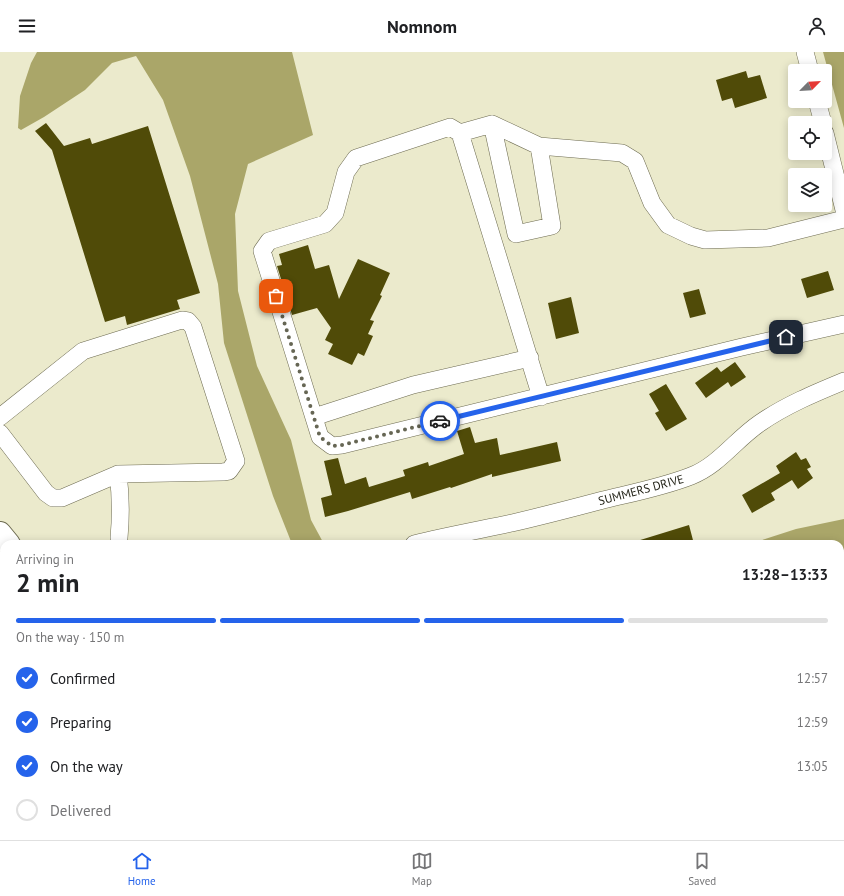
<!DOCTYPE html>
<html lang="en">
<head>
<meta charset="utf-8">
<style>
	body { margin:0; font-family:"PT Sans",sans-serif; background:#f2f2f2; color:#202124; height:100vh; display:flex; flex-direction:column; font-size:15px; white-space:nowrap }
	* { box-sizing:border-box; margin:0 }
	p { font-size:13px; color:#757577 }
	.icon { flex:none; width:22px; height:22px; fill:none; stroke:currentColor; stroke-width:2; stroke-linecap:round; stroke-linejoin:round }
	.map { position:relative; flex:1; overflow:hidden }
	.sheet { position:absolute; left:0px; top:488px; width:844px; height:300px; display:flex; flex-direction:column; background:#fff; border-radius:12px 12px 0 0; box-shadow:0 2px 10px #0003 }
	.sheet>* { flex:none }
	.needle { width:26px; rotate:66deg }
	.controls { position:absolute; left:788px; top:12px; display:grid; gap:8px }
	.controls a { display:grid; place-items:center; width:44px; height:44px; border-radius:4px; background:#fff; box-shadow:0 2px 10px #0003; font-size:20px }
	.pin { position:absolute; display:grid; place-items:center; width:34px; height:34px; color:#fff; margin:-17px; border-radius:8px; box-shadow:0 2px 6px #0006 }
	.courier { position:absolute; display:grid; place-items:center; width:40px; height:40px; margin:-20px; border:3px solid #2563eb; border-radius:50%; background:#fff; color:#222; box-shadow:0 1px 5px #0007 }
	.overview em { font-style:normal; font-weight:700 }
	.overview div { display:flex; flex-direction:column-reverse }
	.overview { display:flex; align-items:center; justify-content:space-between; height:68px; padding:0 16px }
	h1 { font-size:26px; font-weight:700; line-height:30px }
	.bar { display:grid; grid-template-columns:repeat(4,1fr); gap:6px 4px; align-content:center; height:48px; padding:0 16px }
	.bar i { height:5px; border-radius:3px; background:#e0e0e0 }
	.bar .active { background:#2563eb }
	.bar p { grid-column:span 4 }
	ol { padding:0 16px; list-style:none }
	li { display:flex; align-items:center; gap:12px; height:44px }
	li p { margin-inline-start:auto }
	li .icon { padding:4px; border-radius:50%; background:#2563eb; color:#fff; stroke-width:4 }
	li:last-child { color:#757577 }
	li i { width:22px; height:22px; border:2px solid #e0e0e0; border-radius:50% }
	header { display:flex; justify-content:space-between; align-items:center; height:52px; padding:0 16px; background:#fff; font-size:18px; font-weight:700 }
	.dock { display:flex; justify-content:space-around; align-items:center; height:56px; border-top:1px solid #e0e0e0; background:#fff; font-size:11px; color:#757577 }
	.dock a { display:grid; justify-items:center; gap:2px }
	.dock .active { color:#2563eb }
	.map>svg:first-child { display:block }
	.forest { fill:#aaa669 }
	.building { fill:#504b08 }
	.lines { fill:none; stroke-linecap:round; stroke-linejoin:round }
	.minor-casing { stroke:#6d6b51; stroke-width:18 }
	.highway-casing { stroke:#6d6b51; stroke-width:24 }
	.minor { stroke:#fff; stroke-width:17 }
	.highway { stroke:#fff; stroke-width:22 }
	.done { stroke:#666654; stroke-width:4; stroke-dasharray:0 7.2 }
	.route { stroke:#2563eb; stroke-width:5 }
	.labels { text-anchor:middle; stroke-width:4; stroke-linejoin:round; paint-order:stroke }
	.street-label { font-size:12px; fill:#1f1f14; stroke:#fff }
</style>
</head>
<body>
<header><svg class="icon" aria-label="menu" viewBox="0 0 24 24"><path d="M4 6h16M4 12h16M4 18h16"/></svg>Nomnom<svg class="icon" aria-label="person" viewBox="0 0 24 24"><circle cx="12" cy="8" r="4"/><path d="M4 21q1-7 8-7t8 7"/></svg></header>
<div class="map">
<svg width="844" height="788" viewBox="0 0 844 788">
	<rect width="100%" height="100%" fill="#ebeacc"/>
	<path class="forest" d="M37 0H292L313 83 248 112 235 162 238 239 257 314 291 388 311 468 324 492H292L273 444 224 291 218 232 190 124 163 48 136 4 112 11 85 38 44 65 21 78 18 76 20 44 31 11Z
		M823 0H844V76Z
		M844 467V603L840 602V492H750L796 477Z
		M280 784H327L329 788H284Z"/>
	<path class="building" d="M746 19 748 26 760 23 767 46 735 56 732 46 722 49 716 28Z
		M46 71 64 94 90 86 92 92 148 74 200 241 177 248 180 257 127 273 125 264 105 270 52 98 35 79Z
		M308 193 315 217 329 213 339 247 358 207 390 221 380 243 382 244 370 268 374 269 368 282 373 284 364 304 358 301 352 313 328 302 333 292 325 288 331 276 317 256 292 263 277 214 282 213 279 202Z
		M828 219 834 238 807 246 801 227Z
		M699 237 706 262 690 266 683 241Z
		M571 245 579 281 556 287 548 251Z
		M735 310 746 325 731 335 728 330 706 346 695 331 717 315 721 320Z
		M666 332 687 367 666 379 655 361 659 359 649 342Z
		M470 375 475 391 497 386 500 403 557 390 561 409 492 425V422L451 436 450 435 412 447 410 440 348 459 325 465 321 446 332 443 324 409 338 406 345 432 366 425 369 435 405 424 403 418 428 410 429 414 464 402 457 379Z
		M796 400 801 408 806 406 811 415 807 417 813 426 798 437 792 428 771 441 775 448 752 461 742 443 780 421 776 414Z
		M689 473 694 492H638L637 489Z"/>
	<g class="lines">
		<defs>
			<path id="minor" d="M805 0 810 19
				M817 49 823 71
				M492 72 516 182 552 174 539 94
				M460 81 492 72 539 94 622 101 635 109 652 151 668 173 691 184 705 188 768 186 844 167
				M825 81 844 158
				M541 345 460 81 450 75 356 106 346 120 335 161 325 172 269 189 262 199 320 385 332 394 342 393 742 295 844 272
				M0 365 83 299 182 268 188 269 193 275 236 409 229 419 223 420 118 422 62 446H53L46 441 0 381
				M314 365 413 333 530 306
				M118 422C121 444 121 464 119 486
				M414 492C446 484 479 478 512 471 542 464 573 456 603 448 632 441 663 435 691 424 719 413 735 388 760 371 786 353 815 341 844 329
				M840 624 844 631
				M0 743 4 740
				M184 784 185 786 196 784
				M348 784 350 788
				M554 784 557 788
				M750 784 753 788
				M490 788 496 784"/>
			<path id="highway" d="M0 481 9 492
				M244 784 248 788"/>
		</defs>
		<use href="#minor" class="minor-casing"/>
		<use href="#highway" class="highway-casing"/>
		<use href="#minor" class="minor"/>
		<use href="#highway" class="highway"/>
	</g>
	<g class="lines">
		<path class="done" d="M276 244 320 385 332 394 342 393 440 369"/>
		<path class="route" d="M440 369 786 285"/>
	</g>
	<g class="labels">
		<g class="street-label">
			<text transform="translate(641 438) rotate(-15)" y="4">SUMMERS DRIVE</text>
		</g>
	</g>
</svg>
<div class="controls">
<a><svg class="needle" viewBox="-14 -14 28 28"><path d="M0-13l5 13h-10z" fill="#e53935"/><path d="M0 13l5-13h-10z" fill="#757577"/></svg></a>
<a><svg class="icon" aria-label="locate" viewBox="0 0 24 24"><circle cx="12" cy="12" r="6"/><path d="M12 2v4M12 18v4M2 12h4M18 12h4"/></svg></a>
<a><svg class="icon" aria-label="layers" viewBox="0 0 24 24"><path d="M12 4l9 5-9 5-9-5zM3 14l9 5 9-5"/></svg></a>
</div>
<div class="pin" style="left:276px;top:244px;background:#ea580c"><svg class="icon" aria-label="bag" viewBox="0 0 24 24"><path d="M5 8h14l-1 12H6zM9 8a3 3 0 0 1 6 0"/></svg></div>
<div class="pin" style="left:786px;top:285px;background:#1f2937"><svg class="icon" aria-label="home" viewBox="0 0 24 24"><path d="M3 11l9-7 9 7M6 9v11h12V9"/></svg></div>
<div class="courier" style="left:440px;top:369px"><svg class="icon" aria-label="car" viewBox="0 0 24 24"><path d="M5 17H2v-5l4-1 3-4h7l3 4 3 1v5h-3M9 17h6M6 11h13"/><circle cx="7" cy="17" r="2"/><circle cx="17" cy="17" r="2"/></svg></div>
<section class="sheet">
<div class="overview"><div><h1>2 min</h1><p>Arriving in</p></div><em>13:28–13:33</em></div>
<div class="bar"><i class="active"></i><i class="active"></i><i class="active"></i><i></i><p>On the way · 150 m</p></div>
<ol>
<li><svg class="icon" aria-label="check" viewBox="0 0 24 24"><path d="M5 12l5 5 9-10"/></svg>Confirmed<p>12:57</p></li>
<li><svg class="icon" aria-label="check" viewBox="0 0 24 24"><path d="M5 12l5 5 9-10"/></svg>Preparing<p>12:59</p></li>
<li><svg class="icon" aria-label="check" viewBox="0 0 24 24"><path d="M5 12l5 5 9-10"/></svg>On the way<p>13:05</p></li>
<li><i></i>Delivered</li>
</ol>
</section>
</div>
<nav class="dock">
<a class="active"><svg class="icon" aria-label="home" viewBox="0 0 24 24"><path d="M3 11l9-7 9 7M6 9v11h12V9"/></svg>Home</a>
<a><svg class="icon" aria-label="map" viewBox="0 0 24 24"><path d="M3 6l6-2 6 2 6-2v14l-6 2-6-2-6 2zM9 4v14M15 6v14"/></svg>Map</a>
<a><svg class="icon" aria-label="saved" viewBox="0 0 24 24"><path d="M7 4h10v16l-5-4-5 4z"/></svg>Saved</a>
</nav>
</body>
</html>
